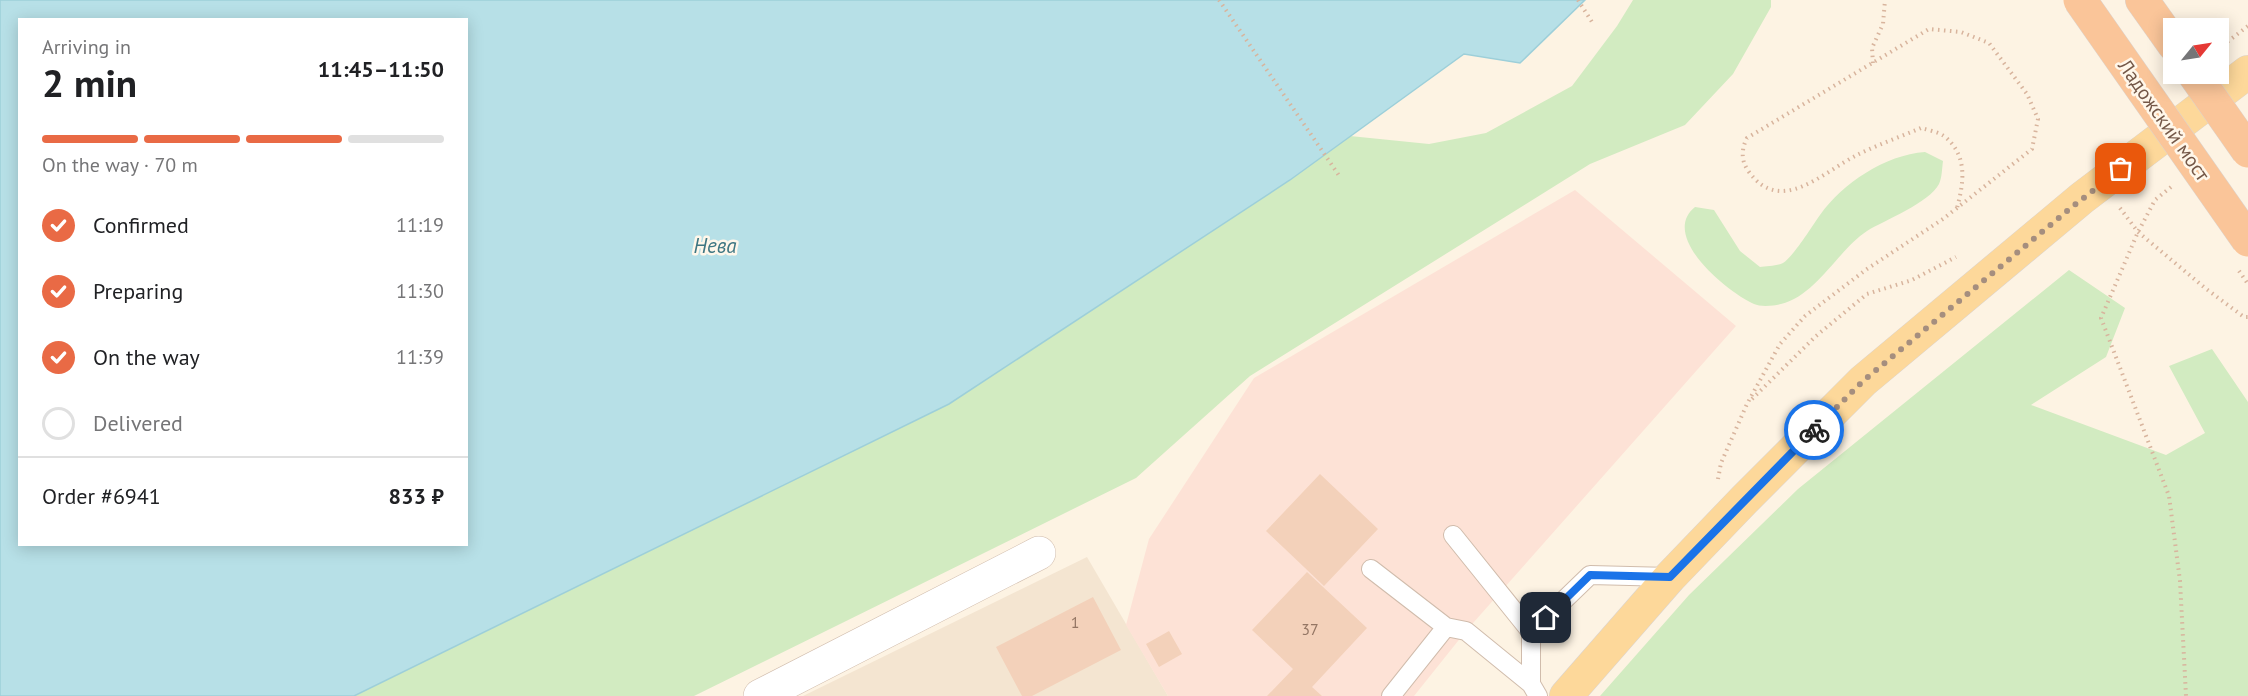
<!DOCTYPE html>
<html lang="en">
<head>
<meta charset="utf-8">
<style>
	body { margin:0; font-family:"PT Sans",sans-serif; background:#f6f6f6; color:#202124; height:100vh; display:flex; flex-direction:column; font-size:22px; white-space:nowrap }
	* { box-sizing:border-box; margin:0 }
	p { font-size:20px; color:#757577 }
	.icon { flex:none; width:33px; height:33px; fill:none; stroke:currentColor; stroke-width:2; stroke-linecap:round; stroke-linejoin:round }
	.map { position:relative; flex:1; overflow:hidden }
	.sheet { position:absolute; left:18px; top:18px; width:450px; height:528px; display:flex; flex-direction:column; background:#fff; border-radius:0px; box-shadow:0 3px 15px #0003 }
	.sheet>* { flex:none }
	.needle { width:39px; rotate:60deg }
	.controls { position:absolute; left:2163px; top:18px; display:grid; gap:12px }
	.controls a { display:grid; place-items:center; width:66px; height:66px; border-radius:0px; background:#fff; box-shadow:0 3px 15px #0003; font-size:30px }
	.pin { position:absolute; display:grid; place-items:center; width:51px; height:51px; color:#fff; margin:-26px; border-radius:12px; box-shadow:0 3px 9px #0006 }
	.courier { position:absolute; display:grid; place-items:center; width:60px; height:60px; margin:-30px; border:4px solid #1a73e8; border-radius:50%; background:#fff; color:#222; box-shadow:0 2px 8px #0007 }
	.overview em { font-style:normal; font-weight:600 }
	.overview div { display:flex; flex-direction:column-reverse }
	.overview { display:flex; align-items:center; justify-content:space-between; height:102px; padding:0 24px }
	h1 { font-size:39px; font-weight:600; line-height:45px }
	.bar { display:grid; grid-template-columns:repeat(4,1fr); gap:9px 6px; align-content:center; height:72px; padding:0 24px }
	.bar i { height:8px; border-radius:4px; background:#e0e0e0 }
	.bar .active { background:#e96a45 }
	.bar p { grid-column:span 4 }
	.line { display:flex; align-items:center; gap:15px; padding:0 24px; border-top:2px solid #e0e0e0 }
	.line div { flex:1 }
	ol { padding:0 24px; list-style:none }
	li { display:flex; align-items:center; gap:18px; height:66px }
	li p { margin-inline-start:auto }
	li .icon { padding:6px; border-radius:50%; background:#e96a45; color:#fff; stroke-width:4 }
	li:last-child { color:#757577 }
	li i { width:33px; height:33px; border:3px solid #e0e0e0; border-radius:50% }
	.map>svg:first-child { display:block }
	.residential { fill:#f4e5d1 }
	.commercial { fill:#fde2d6 }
	.green { fill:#d2ebc1 }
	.water { fill:#b7e0e7; stroke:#9dcfd9; stroke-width:1.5; fill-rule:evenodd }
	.building { fill:#f3d1ba }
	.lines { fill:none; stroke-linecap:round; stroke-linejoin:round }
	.service-casing { stroke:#d0bcac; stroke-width:20 }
	.minor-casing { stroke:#d0bcac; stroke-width:34 }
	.primary-casing { stroke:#dbd4cf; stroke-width:34 }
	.trunk-casing { stroke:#dbd4cf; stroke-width:34 }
	.path { stroke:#d8b49d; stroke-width:4; stroke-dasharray:1.5 4.5; stroke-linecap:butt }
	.service { stroke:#fff; stroke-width:18 }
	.minor { stroke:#fff; stroke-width:33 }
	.primary { stroke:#fdd89a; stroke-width:33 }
	.trunk { stroke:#fac599; stroke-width:33 }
	.trunk-bridge-casing { stroke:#dbd4cf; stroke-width:34; stroke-linecap:butt }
	.trunk-bridge { stroke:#fac599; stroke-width:33 }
	.done { stroke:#a58e7e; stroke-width:6; stroke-dasharray:0 10.8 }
	.route { stroke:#1a73e8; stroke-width:8 }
	.labels { text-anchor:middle; stroke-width:5; stroke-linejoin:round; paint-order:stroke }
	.number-label { font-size:16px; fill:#947664 }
	.street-label { font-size:20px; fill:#755848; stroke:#fff7ea }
	.water-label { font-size:21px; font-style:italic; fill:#3f7783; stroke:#fff7ea }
</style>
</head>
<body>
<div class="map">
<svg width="2248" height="696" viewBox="0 0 2248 696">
	<rect width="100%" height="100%" fill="#fdf3e3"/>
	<path class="residential" d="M1087 557 1168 696H803Z"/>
	<path class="commercial" d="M1575 190 1736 326 1466 631 1414 696H1168L1126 625 1149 539 1254 378Z"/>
	<path class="green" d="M1633 0H1771V7L1733 74 1685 125 1590 164 1250 376 1136 478 694 696H354L949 404 1290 180 1350 136 1429 144 1486 133 1572 86 1617 26Z
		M1925 152 1943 161C1942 168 1942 178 1939 184 1929 203 1885 220 1867 231 1839 249 1816 296 1781 304 1774 306 1760 307 1754 304 1727 292 1659 236 1695 207L1714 210 1740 251 1760 267C1766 266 1777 266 1783 263 1794 256 1812 226 1820 215 1843 183 1885 155 1925 152Z
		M2069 270 2125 308 2106 357 2031 405 2166 455 2205 433 2169 366 2212 349 2248 402V696H1600L1689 595 1798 489Z"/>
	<path class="water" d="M0 0H1585L1520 63 1464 54 1290 180 949 404 354 696H0ZM20 20H466V544H20Z"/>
	<path class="building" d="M1320 474 1378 529 1324 586 1266 531Z
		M1307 572 1367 628 1312 687 1322 696H1267L1293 669 1252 630Z
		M1093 597 1121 650 1032 696H1022L996 647Z
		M1169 631 1182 654 1159 667 1146 644Z"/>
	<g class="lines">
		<defs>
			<path id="service" d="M1453 535 1531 632
				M1371 569 1446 627 1466 631 1531 684
				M1391 696 1446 627
				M1538 696 1531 684V632L1590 575 1670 577"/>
			<path id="minor" d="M760 696 1039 553"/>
			<path id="primary" d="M1566 696 1670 577 1744 500 1863 381 2082 198 2248 72"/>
			<path id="trunk" d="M2142 0 2174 45"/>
		</defs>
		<use href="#service" class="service-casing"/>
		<use href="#minor" class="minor-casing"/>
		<use href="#primary" class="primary-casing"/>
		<use href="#trunk" class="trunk-casing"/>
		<path class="path" d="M1219 0 1340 177
			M1578 0 1592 22
			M2218 49 2248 26
			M1873 63 1872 48 1883 24 1885 0
			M2171 187 2155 200 2138 232 2101 318 2169 496 2180 581 2186 696
			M2120 208 2138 232 2205 288 2244 317H2248
			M2239 271 2248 284
			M1752 399 1816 336 1867 294 1912 280 1956 257
			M1718 479 1721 463 1747 404 1780 344 1805 316 1867 269 1943 219 2032 149 2038 119 2027 94 1989 43 1961 32 1929 29 1747 138C1741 150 1741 161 1749 172 1781 216 1823 172 1857 155 1877 145 1900 137 1921 128 1928 130 1938 132 1944 136 1968 155 1964 182 1957 208"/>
		<use href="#service" class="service"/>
		<use href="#minor" class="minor"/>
		<use href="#primary" class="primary"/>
		<use href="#trunk" class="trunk"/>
		<defs>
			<path id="trunk-bridge" d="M2080 0 2248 240
				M2194 74 2248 151"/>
		</defs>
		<use href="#trunk-bridge" class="trunk-bridge-casing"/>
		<use href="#trunk-bridge" class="trunk-bridge"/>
	</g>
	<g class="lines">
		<path class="done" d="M1814 430 1863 381 2072 207 2121 169"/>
		<path class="route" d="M1546 618 1590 575 1670 577 1814 430"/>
	</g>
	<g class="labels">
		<g class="number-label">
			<text x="1075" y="628">1</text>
			<text x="1310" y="635">37</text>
		</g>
		<g class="street-label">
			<text transform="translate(2164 120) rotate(55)" y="7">Ладожский мост</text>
		</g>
		<g class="water-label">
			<text x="715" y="253">Нева</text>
		</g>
	</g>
</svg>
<div class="controls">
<a><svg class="needle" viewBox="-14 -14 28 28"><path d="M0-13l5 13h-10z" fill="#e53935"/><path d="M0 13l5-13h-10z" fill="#757577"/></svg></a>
</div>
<div class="pin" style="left:2121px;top:169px;background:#ea580c"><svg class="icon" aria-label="bag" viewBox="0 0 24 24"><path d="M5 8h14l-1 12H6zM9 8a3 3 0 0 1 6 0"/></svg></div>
<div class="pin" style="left:1546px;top:618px;background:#1f2937"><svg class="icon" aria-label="home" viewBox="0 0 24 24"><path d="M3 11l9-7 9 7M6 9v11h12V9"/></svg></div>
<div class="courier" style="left:1814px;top:430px"><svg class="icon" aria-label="bike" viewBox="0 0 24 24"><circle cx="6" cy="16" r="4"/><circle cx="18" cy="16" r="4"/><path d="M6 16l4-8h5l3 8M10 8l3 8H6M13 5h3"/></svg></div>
<section class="sheet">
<div class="overview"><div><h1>2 min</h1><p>Arriving in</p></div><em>11:45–11:50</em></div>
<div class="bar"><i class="active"></i><i class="active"></i><i class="active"></i><i></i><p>On the way · 70 m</p></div>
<ol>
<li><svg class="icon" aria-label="check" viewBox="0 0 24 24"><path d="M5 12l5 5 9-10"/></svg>Confirmed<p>11:19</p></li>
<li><svg class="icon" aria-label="check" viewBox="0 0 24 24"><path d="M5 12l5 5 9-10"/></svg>Preparing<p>11:30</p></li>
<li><svg class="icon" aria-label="check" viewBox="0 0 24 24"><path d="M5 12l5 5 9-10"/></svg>On the way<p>11:39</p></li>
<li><i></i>Delivered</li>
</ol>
<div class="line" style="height:78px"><div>Order #6941</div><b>833 ₽</b></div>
</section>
</div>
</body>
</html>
